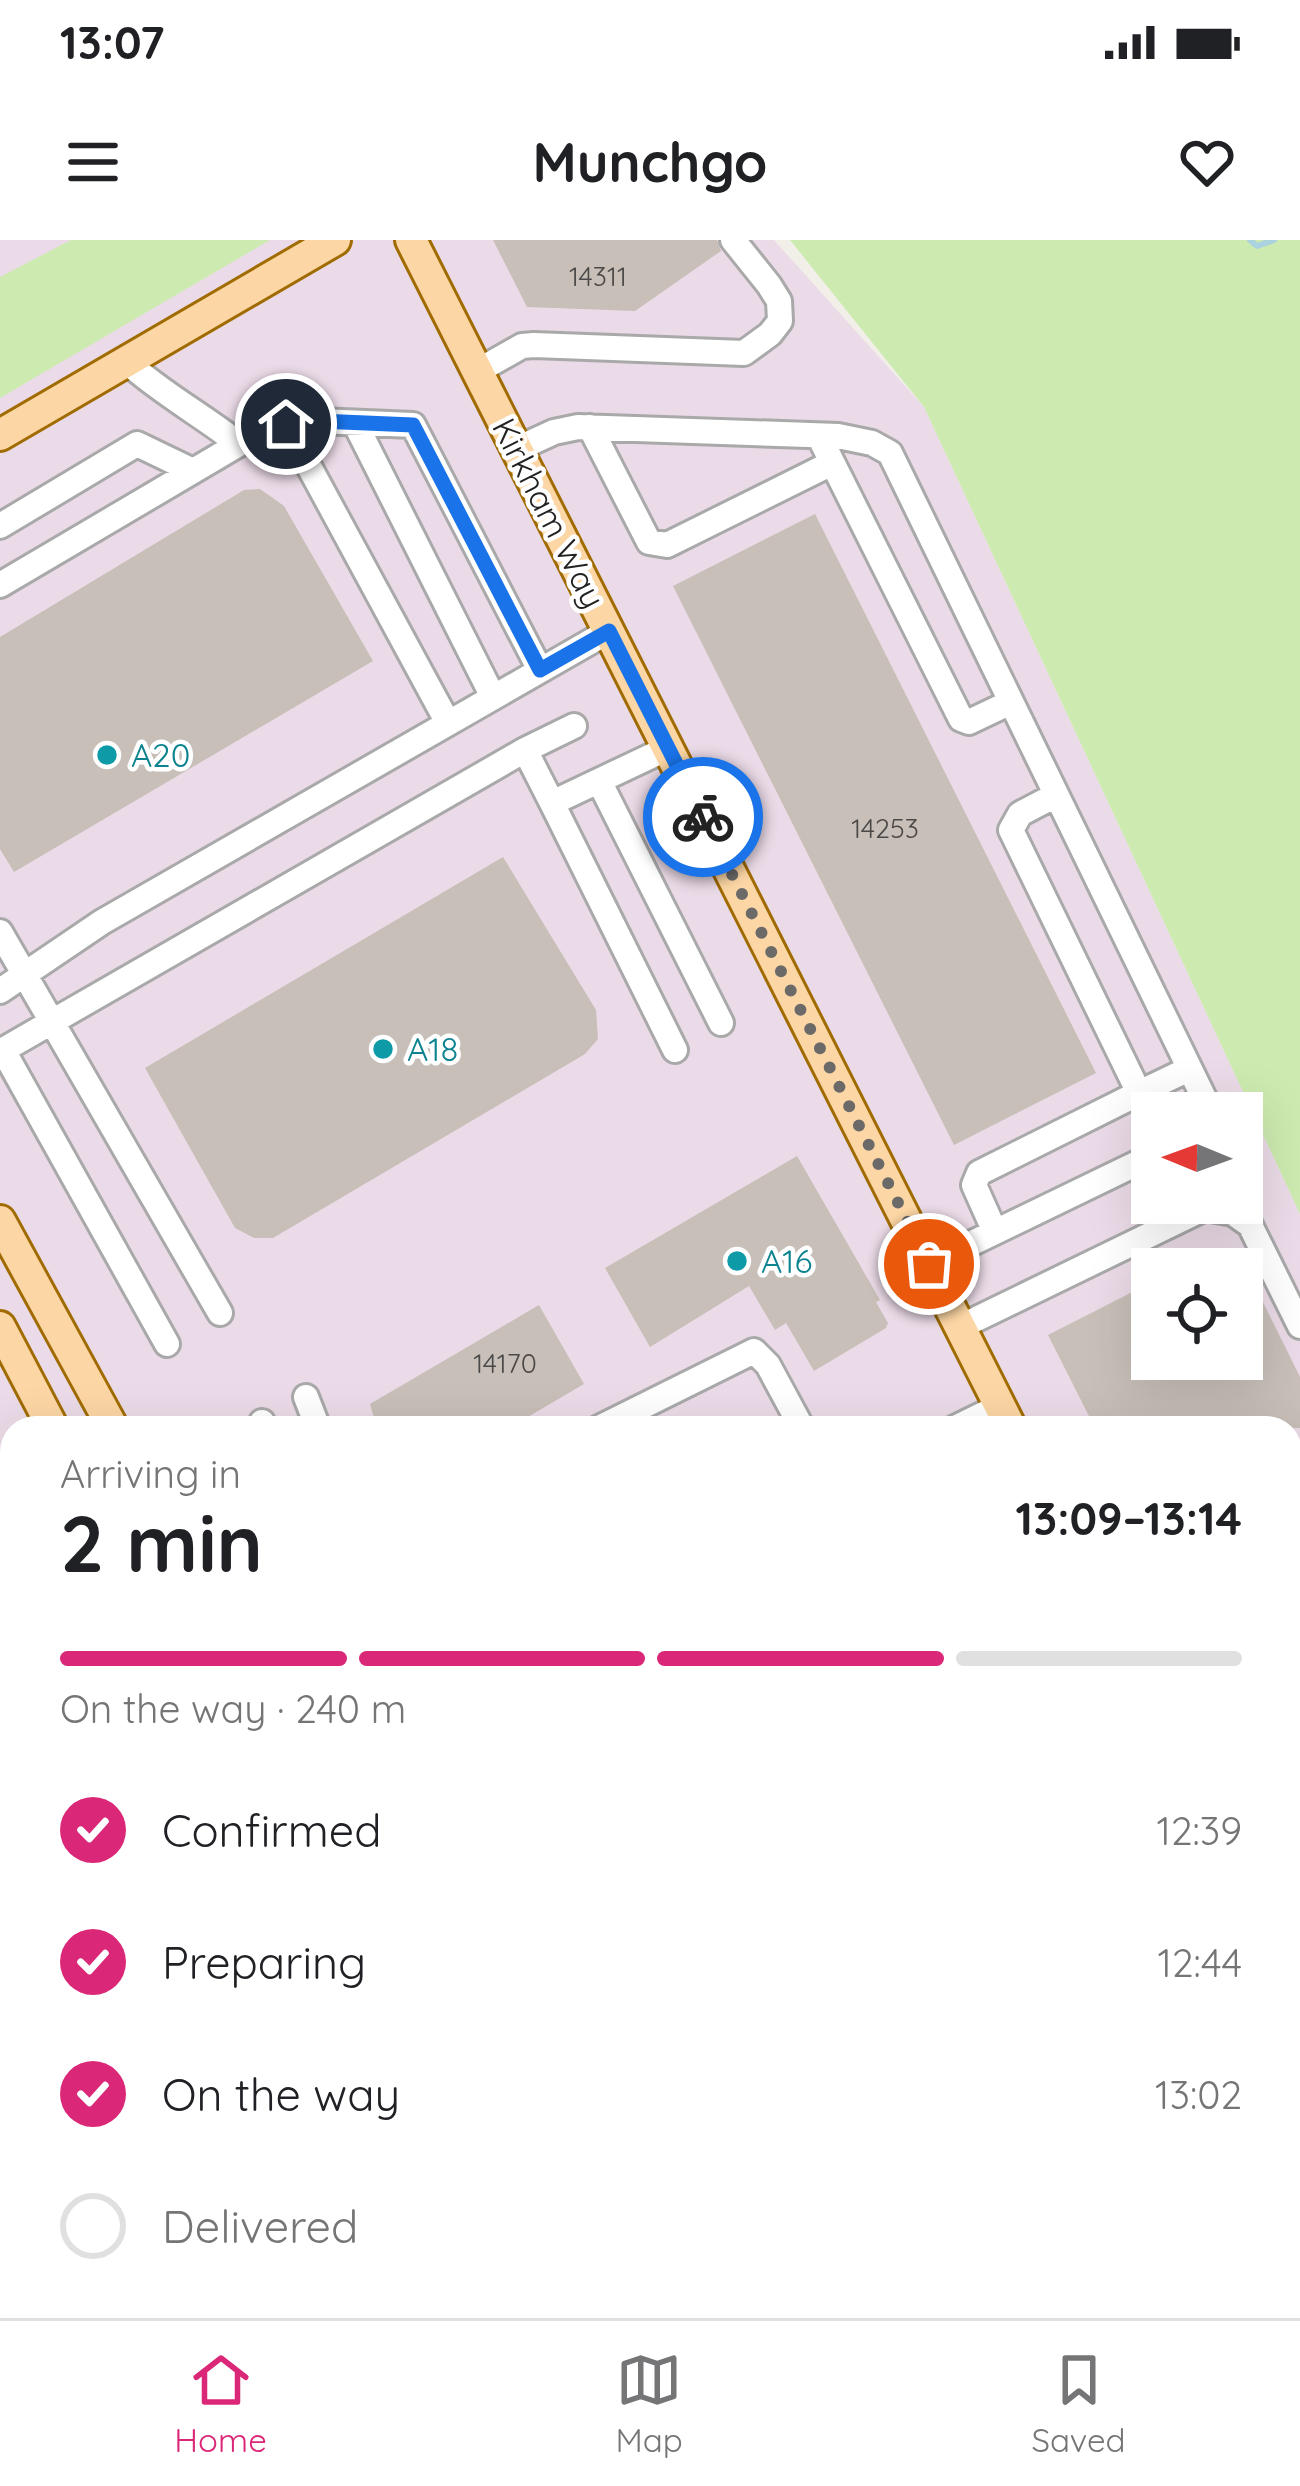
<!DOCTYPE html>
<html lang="en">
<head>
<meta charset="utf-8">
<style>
	body { margin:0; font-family:Quicksand,sans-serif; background:#f6f6f6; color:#202124; height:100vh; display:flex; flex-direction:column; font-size:45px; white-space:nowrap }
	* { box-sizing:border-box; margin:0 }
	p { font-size:39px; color:#757577 }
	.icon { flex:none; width:66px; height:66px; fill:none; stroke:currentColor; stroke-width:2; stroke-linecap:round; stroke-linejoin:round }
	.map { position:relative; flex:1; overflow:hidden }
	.details { position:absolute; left:0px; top:1176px; width:1302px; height:903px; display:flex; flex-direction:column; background:#fff; border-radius:36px 36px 0 0; box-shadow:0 12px 48px #0002 }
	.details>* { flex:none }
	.needle { width:78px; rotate:271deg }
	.fabs { position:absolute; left:1131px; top:852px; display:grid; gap:24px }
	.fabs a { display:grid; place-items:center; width:132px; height:132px; border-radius:0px; background:#fff; box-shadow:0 12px 48px #0002; font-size:60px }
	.pin { position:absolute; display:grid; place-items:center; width:102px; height:102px; color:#fff; margin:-51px; border:6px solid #fff; border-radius:50%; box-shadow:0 3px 12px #0007 }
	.courier { position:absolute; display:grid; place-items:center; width:120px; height:120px; margin:-60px; border:9px solid #1a73e8; border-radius:50%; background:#fff; color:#222; box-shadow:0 3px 15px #0007 }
	.overview em { font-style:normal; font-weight:700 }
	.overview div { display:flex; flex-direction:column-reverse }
	.overview { display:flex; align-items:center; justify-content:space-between; height:204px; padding:0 60px }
	h1 { font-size:78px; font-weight:700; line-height:90px }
	.bar { display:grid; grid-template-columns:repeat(4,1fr); gap:18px 12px; align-content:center; height:144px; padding:0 60px }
	.bar i { height:15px; border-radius:9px; background:#e0e0e0 }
	.bar .selected { background:#db2777 }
	.bar p { grid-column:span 4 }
	ol { padding:0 60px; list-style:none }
	li { display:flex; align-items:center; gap:36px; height:132px }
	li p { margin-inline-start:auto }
	li .icon { padding:12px; border-radius:50%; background:#db2777; color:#fff; stroke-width:4 }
	li:last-child { color:#757577 }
	li i { width:66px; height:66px; border:6px solid #e0e0e0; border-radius:50% }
	.status { display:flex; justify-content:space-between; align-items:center; height:84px; padding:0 60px; background:#fff; direction:ltr }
	.status svg { height:33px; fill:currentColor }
	header { display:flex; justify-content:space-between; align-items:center; height:156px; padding:0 60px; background:#fff; font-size:54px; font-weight:700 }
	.tab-bar { display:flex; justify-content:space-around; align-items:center; height:168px; border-top:3px solid #e0e0e0; background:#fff; font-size:33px; color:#757577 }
	.tab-bar a { display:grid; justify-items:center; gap:6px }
	.tab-bar .selected { color:#db2777 }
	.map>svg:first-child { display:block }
	.industrial { fill:#ebdbe8; fill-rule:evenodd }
	.grass { fill:#cdebb0 }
	.park { fill:#c8facc }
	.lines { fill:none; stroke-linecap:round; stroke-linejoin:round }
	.stream { stroke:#aad3df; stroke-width:6 }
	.building { fill:#c7bfb8 }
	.minor-casing { stroke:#a9a9a9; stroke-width:30 }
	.major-casing { stroke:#a06b00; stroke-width:36 }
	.minor { stroke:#fff; stroke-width:24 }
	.major { stroke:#fcd6a4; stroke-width:30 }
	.done { stroke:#6b6a68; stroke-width:12; stroke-dasharray:0 21.6 }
	.route { stroke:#1a73e8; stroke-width:15 }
	.culture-dot { fill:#0f9aa8; stroke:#fff; stroke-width:4.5 }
	.labels { text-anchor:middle; stroke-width:9; stroke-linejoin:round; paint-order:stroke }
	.number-label { font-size:27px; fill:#4b4948 }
	.street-label { font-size:33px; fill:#222; stroke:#fff }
	.culture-label { font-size:33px; fill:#0d838f; stroke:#fff; text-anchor:start }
</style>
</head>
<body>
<div class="status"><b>13:07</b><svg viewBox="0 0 49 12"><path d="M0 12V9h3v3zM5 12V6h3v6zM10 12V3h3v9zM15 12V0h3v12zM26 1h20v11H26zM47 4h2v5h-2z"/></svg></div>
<header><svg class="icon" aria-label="menu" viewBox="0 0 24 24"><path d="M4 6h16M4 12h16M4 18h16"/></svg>Munchgo<svg class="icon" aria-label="heart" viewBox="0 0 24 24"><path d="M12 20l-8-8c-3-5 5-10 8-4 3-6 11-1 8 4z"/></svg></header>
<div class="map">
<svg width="1300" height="2078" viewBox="0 0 1300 2078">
	<rect width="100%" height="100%" fill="#f2efe9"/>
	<path class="industrial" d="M0 0H774L924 167 1300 974V2078H0ZM1152 873H1242V963H1152ZM1152 1029H1242V1119H1152ZM12 1188H1290V2067H12Z"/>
	<path class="grass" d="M71 0H270L0 158V37Z
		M790 0H1300V974L924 167Z"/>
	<path class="park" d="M1290 1845 1300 1866V2076L1000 2067H1290Z"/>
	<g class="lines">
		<path class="stream" d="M1250 0 1257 6 1274 0"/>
	</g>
	<path class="building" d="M493 0H717L721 11 635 71 527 67Z
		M260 249 284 266 373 421 14 632 0 609V397L244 250Z
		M815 274 1096 833 954 905 673 346Z
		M503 617 596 770 598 799 585 814 273 998H254L235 988 145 828Z
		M797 916 880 1060 876 1062 888 1083 886 1088 814 1131 786 1083 775 1090 749 1046 650 1107 605 1028Z
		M1152 1042V1119H1242V1055L1256 1048 1300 1137V1188H1095L1048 1095Z
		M539 1065 584 1144 509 1188H377L370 1164Z"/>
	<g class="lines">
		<defs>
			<path id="minor" d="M478 131 522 106 534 105 744 113 770 94 780 81 779 61 769 45 733 0
				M355 183 493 457
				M286 184 448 483
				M590 187 649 302 667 305 832 223
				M819 196 961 479 969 482 1011 462
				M239 204 295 180 413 185 540 430
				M517 209 554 192 578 187 838 196 872 203 890 213 1204 858 1205 873
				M0 286 137 204 193 231
				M0 345 239 204C202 175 161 153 127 122
				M668 508 552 563 675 810
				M599 541 721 783
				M1056 555 1020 574 1011 590 1139 853 1189 829
				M552 563 525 510 574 486
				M0 692 220 1073
				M0 751 102 682 609 391
				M995 992 974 945 979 933 1139 853 1152 880
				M929 1024 1152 916
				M960 1087 1205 968 1233 973 1250 985 1300 1086
				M167 1104 3 810 525 510
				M306 1157 318 1188
				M262 1182 264 1188
				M599 1188 754 1111 768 1125 802 1188
				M955 1188 1000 1166
				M0 1286 12 1310
				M1290 1314 1300 1309
				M1290 1381 1300 1377
				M1290 1442 1300 1437
				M0 1603 12 1601
				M192 2067 193 2078"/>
			<path id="major" d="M411 0 1011 1188
				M0 195 335 0
				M0 981 113 1188
				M0 1087 53 1188
				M1290 1739 1300 1759
				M255 2078V2067
				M309 2078 310 2067"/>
		</defs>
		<use href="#minor" class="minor-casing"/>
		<use href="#major" class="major-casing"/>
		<use href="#minor" class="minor"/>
		<use href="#major" class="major"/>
	</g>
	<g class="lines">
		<path class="done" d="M703 577 929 1024"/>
		<path class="route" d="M286 184 295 180 413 185 540 430 609 391 703 577"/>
	</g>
	<g class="culture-dot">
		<circle cx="107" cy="515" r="12"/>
		<circle cx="383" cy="809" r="12"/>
		<circle cx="737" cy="1021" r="12"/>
	</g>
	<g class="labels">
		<g class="number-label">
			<text x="598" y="46">14311</text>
			<text x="885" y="598">14253</text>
			<text x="505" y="1133">14170</text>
		</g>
		<g class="street-label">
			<text transform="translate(549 273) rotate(63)" y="12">Kirkham Way</text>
		</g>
		<g class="culture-label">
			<text x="131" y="527">A20</text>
			<text x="407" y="821">A18</text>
			<text x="761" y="1033">A16</text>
		</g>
	</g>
</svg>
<div class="fabs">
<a><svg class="needle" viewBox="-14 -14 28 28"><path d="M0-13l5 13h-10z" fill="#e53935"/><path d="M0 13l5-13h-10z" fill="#757577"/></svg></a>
<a><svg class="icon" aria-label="locate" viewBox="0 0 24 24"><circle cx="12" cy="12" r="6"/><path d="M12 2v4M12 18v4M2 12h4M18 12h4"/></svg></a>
</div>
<div class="pin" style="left:929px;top:1024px;background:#ea580c"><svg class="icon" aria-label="bag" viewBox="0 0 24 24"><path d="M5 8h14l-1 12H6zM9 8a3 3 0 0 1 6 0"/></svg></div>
<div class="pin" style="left:286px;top:184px;background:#1f2937"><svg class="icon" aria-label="home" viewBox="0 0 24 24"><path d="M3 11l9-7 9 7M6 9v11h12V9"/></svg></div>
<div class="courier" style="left:703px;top:577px"><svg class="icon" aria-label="bike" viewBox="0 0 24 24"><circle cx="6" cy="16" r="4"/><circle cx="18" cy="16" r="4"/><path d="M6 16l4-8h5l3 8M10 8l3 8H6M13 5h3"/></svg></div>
<section class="details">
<div class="overview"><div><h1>2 min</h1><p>Arriving in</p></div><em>13:09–13:14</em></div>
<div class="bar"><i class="selected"></i><i class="selected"></i><i class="selected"></i><i></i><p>On the way · 240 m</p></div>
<ol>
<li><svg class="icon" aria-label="check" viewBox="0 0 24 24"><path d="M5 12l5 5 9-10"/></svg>Confirmed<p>12:39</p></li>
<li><svg class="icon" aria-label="check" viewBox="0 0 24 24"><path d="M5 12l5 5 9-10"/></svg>Preparing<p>12:44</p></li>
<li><svg class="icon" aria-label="check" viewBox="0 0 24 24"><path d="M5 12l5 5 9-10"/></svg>On the way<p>13:02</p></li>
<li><i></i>Delivered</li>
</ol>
</section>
</div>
<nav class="tab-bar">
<a class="selected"><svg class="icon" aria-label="home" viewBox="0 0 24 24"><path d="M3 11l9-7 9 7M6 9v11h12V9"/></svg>Home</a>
<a><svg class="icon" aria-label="map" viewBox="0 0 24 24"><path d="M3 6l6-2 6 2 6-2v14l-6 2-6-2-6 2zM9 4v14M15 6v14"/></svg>Map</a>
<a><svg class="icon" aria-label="saved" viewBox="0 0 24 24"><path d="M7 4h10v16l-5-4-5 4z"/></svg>Saved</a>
</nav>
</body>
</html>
